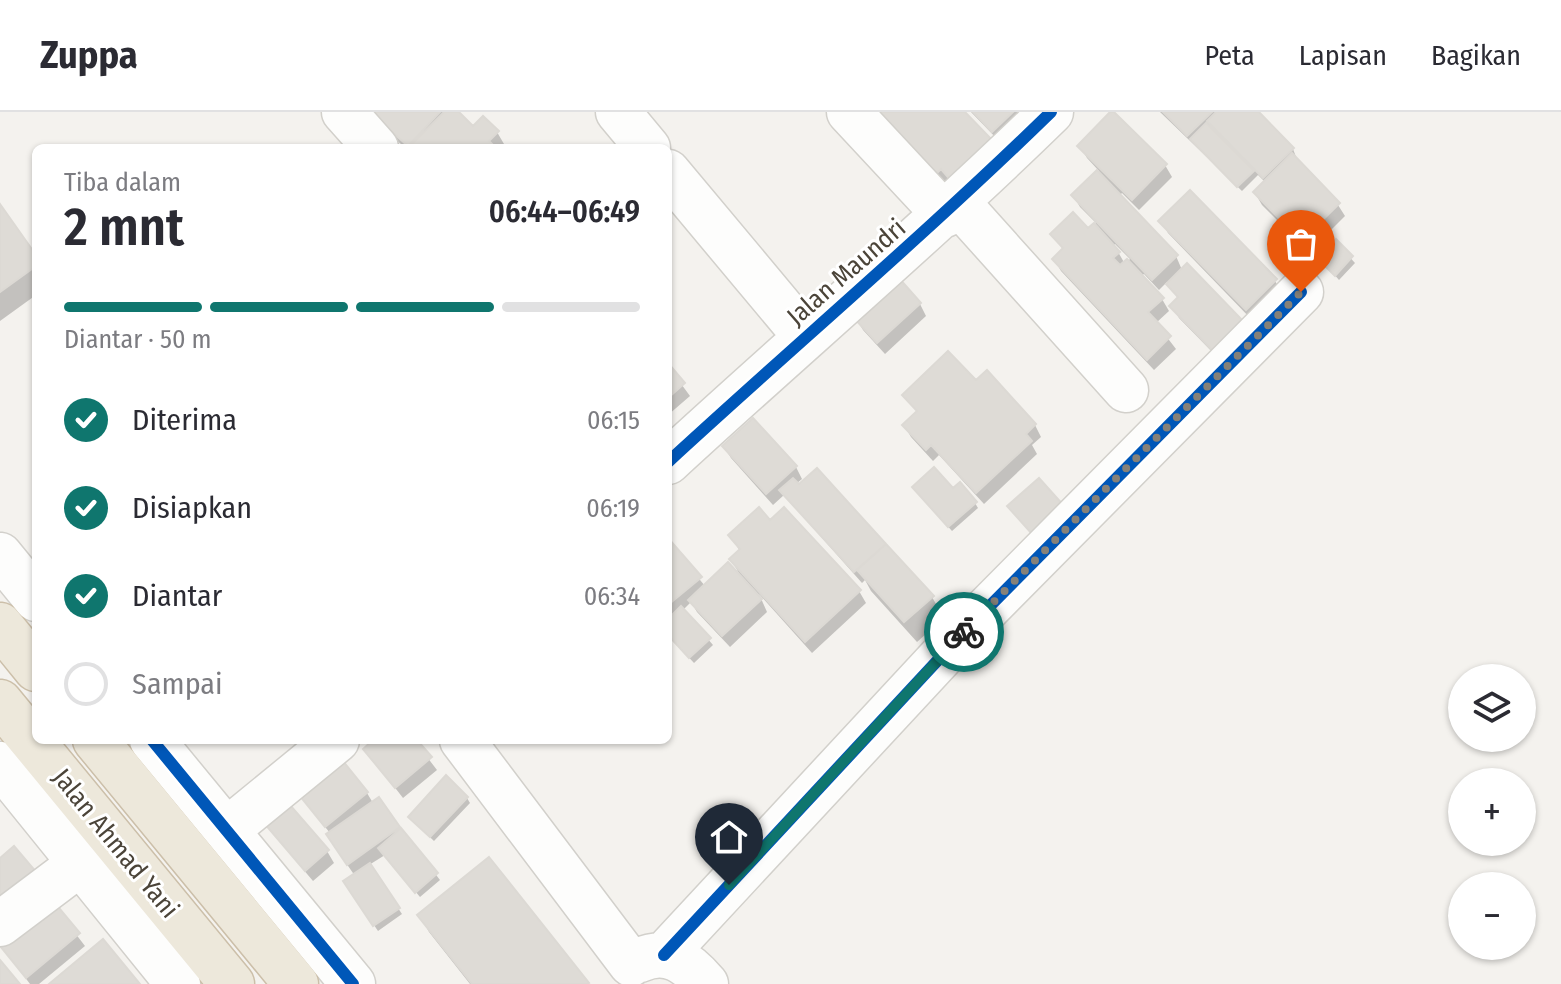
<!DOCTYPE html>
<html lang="id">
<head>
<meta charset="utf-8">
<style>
	body { margin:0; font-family:"Fira Sans Condensed",sans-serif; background:#f7f7f7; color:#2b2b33; height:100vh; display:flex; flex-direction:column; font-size:30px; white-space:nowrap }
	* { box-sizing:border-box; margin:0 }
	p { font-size:26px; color:#7c7c81 }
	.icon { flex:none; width:44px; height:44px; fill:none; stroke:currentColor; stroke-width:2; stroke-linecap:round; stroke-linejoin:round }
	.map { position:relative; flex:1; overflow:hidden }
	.side { position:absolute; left:32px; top:32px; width:640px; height:600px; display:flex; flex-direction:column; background:#fff; border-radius:12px; box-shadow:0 2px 6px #0004 }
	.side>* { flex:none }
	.tools { position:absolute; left:1448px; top:552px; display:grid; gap:16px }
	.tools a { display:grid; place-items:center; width:88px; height:88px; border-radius:50%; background:#fff; box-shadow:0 2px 6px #0004; font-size:40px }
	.pin { position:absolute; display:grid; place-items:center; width:68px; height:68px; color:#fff; margin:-82px -34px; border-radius:50% 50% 50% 0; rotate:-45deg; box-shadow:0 0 8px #0007 }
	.pin .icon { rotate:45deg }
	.courier { position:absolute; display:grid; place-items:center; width:80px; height:80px; margin:-40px; border:6px solid #0f766e; border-radius:50%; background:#fff; color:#222; box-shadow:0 2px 10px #0007 }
	.head em { font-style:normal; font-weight:600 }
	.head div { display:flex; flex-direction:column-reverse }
	.head { display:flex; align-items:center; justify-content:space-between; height:136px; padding:0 32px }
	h1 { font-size:52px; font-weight:600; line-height:60px }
	.bar { display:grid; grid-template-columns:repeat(4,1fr); gap:12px 8px; align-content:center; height:96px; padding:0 32px }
	.bar i { height:10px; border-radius:6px; background:#e1e1e2 }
	.bar .current { background:#0f766e }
	.bar p { grid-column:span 4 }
	ol { padding:0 32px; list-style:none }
	li { display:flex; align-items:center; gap:24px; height:88px }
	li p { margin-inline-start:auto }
	li .icon { padding:8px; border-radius:50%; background:#0f766e; color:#fff; stroke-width:4 }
	li:last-child { color:#7c7c81 }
	li i { width:44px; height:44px; border:4px solid #e1e1e2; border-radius:50% }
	header { display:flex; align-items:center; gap:48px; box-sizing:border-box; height:112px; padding:0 40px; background:#fff; border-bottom:2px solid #e1e1e2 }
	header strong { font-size:38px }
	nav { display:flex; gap:44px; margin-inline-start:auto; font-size:28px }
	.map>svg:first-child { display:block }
	.shadow { fill:#0003; fill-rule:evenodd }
	.building { fill:#dedbd6; stroke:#dcd9d4; stroke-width:2 }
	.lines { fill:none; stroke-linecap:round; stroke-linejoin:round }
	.minor-casing { stroke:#d2d0cb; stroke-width:47 }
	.highway-casing { stroke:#ccbfa9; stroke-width:47 }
	.minor { stroke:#fdfdfc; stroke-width:44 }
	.highway { stroke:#ede8db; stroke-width:44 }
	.cycleway-casing { stroke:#fff; stroke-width:17 }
	.cycleway { stroke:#0057b8; stroke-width:12 }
	.done { stroke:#868178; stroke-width:8; stroke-dasharray:0 14.4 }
	.route { stroke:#0f766e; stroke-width:10 }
	.labels { text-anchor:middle; stroke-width:6; stroke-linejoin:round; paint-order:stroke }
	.street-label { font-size:26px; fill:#4b4439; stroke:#fff }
</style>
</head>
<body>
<header>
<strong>Zuppa</strong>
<nav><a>Peta</a><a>Lapisan</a><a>Bagikan</a></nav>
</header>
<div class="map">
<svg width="1561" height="872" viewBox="0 0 1561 872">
	<rect width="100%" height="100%" fill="#f4f2ee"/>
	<path class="shadow" d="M361 0H457L473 17 497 20 504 32 500 36H406Z
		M856 0H963L993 31 943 72Z
		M971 0H1032L1000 30Z
		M1160 0H1256L1293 37 1298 50 1338 93 1345 104 1309 140 1262 93 1255 81 1266 71 1258 63 1242 79Z
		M1080 34 1165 53 1172 65 1139 98 1122 81 1119 84 1176 144 1221 249 1179 206 1172 194 1179 188 1167 170 1159 178 1144 162 1141 164 1162 187 1169 199 1156 211 1176 237 1154 258 1061 159 1054 147 1064 139 1053 122 1088 119 1096 111 1080 95 1073 83 1099 59 1087 46ZM1115 132 1130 147 1125 152 1114 133Z
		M1190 81 1275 169 1282 180 1253 209 1168 121 1161 109Z
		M0 95 36 146V183L0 209Z
		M1336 130 1355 151 1339 168 1320 146Z
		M898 168 920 192 926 204 885 242 863 218 856 206Z
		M668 254 690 284 668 303Z
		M976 271 1035 313 1041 325 1032 333 1037 342 984 392 939 343 933 349 911 325 904 313 918 301 905 283Z
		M724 335 796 355 802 367 796 372 884 433 932 485 944 506 917 530 871 479 865 468 862 471 784 383 773 393 731 346Z
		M918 381 975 391 978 396 952 419Z
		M770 410 859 479 866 491 812 541 759 482 767 500 730 535 697 500 691 490 683 498 713 533 694 551 668 523V429L705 474 741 465 731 447 740 439 730 423Z
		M377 628H414L437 658 403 686 365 637Z
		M367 681 373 691 378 687 440 768 420 785 385 743 369 753 402 802 378 819 345 770 355 764 335 735 330 721 301 685Z
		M467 686 470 691 434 729 414 710Z
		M262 706 327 739 334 751 313 769 269 717Z
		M489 748 587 872H470L429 820 420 803Z
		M49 787 85 834 39 872H30L0 832Z"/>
	<path class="building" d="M358 0H440L408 34 382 11Z
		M444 0H459L473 14 483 4 499 19 489 29 496 36H408Z
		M878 0H965L994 30 952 70 941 57 936 62Z
		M973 0H1013L992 20Z
		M1110 0H1114L1167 52 1132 88 1077 34Z
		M1163 0H1212L1187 24Z
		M1216 0H1259L1294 36 1263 66 1207 9Z
		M1206 11 1254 59 1237 75 1190 27Z
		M1292 41 1340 91 1301 129 1253 80Z
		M1097 58 1178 143 1152 168 1071 83Z
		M1190 78 1277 167 1246 198 1158 109Z
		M0 92 36 143V154L0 180Z
		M1073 100 1088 116 1094 111 1120 140 1113 146 1120 153 1127 147 1164 186 1148 200 1171 224 1147 248 1052 147 1063 136 1050 122Z
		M1336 127 1353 144 1335 164 1317 146Z
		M1187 151 1243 209 1213 239 1169 194 1178 185 1166 172Z
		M898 165 921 191 877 231 854 206Z
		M948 239 976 268 987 258 1036 312 1026 322 1032 329 976 381 931 333 926 338 902 313 917 299 902 283Z
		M668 251 685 271 668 286Z
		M753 306 797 354 766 382 722 334Z
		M934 355 953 376 960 370 977 390 948 415 912 375Z
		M817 356 886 432 854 460 779 378 793 366 799 372Z
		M1039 366 1065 395 1033 423 1007 394Z
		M759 395 770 408 784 395 861 478 805 530 729 447 740 437 728 423Z
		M668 426 702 465 668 493Z
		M886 432 934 484 904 510 857 458Z
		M728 450 762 487 722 524 688 488Z
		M681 494 711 526 689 546 668 523V507Z
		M373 628H417L432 645 395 676 363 637Z
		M334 638 368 680 325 715 291 673Z
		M446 663 468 685 430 725 408 705Z
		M283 685 329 738 305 759 259 705Z
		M379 685 400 715 347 753 326 722Z
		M401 716 438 761 415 781 378 736Z
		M14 734 42 767 0 803V746Z
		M489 745 589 871 587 872H472L417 803Z
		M370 751 400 796 373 814 343 769Z
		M49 784 80 821 26 866 0 834V824Z
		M103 827 140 872H49Z
		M0 848 20 872H0Z"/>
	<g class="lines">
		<defs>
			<path id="minor" d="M344 0 376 36
				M618 0 648 36
				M849 0 945 103
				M668 60 805 224
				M958 91 1126 278
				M668 350C795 233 927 121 1051 0
				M0 443 36 487
				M152 628 353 872
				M462 628 631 852
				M0 652 178 872
				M227 718 337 628
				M0 812 81 751
				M664 843 964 520 1301 180
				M640 848C668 835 688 851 706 872"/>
			<path id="highway" d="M0 513 36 557
				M0 590 232 872
				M95 628 296 872"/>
		</defs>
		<use href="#minor" class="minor-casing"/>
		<use href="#highway" class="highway-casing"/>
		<use href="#minor" class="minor"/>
		<use href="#highway" class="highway"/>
		<defs>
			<path id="cycleway" d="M668 350C795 233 927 121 1051 0
				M152 628 353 872
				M664 843 964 520 1301 180"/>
		</defs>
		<use href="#cycleway" class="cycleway-casing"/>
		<use href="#cycleway" class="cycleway"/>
	</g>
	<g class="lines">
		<path class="done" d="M964 520 1301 180"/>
		<path class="route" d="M729 773 964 520"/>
	</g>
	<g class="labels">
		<g class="street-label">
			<text transform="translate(846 160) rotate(-41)" y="9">Jalan Maundri</text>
			<text transform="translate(116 731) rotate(51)" y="9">Jalan Ahmad Yani</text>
		</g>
	</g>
</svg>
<div class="tools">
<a><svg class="icon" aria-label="layers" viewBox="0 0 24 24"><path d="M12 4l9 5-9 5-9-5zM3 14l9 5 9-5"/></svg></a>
<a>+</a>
<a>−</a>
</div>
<div class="pin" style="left:1301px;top:180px;background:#ea580c"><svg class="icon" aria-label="bag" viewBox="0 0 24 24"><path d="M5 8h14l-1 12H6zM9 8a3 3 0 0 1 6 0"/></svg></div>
<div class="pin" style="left:729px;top:773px;background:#1f2937"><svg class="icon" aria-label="home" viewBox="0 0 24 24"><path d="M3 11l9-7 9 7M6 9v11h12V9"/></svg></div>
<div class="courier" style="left:964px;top:520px"><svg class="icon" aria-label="bike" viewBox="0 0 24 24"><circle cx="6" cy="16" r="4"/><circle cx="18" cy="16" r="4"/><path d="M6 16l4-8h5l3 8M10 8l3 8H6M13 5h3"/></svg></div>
<section class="side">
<div class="head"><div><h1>2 mnt</h1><p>Tiba dalam</p></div><em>06:44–06:49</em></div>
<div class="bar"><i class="current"></i><i class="current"></i><i class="current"></i><i></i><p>Diantar · 50 m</p></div>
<ol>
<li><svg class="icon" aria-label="check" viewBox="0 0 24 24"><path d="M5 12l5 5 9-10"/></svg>Diterima<p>06:15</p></li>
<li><svg class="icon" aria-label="check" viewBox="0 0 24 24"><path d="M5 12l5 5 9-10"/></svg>Disiapkan<p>06:19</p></li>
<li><svg class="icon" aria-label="check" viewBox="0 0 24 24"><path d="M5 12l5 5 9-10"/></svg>Diantar<p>06:34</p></li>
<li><i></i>Sampai</li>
</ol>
</section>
</div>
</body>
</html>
